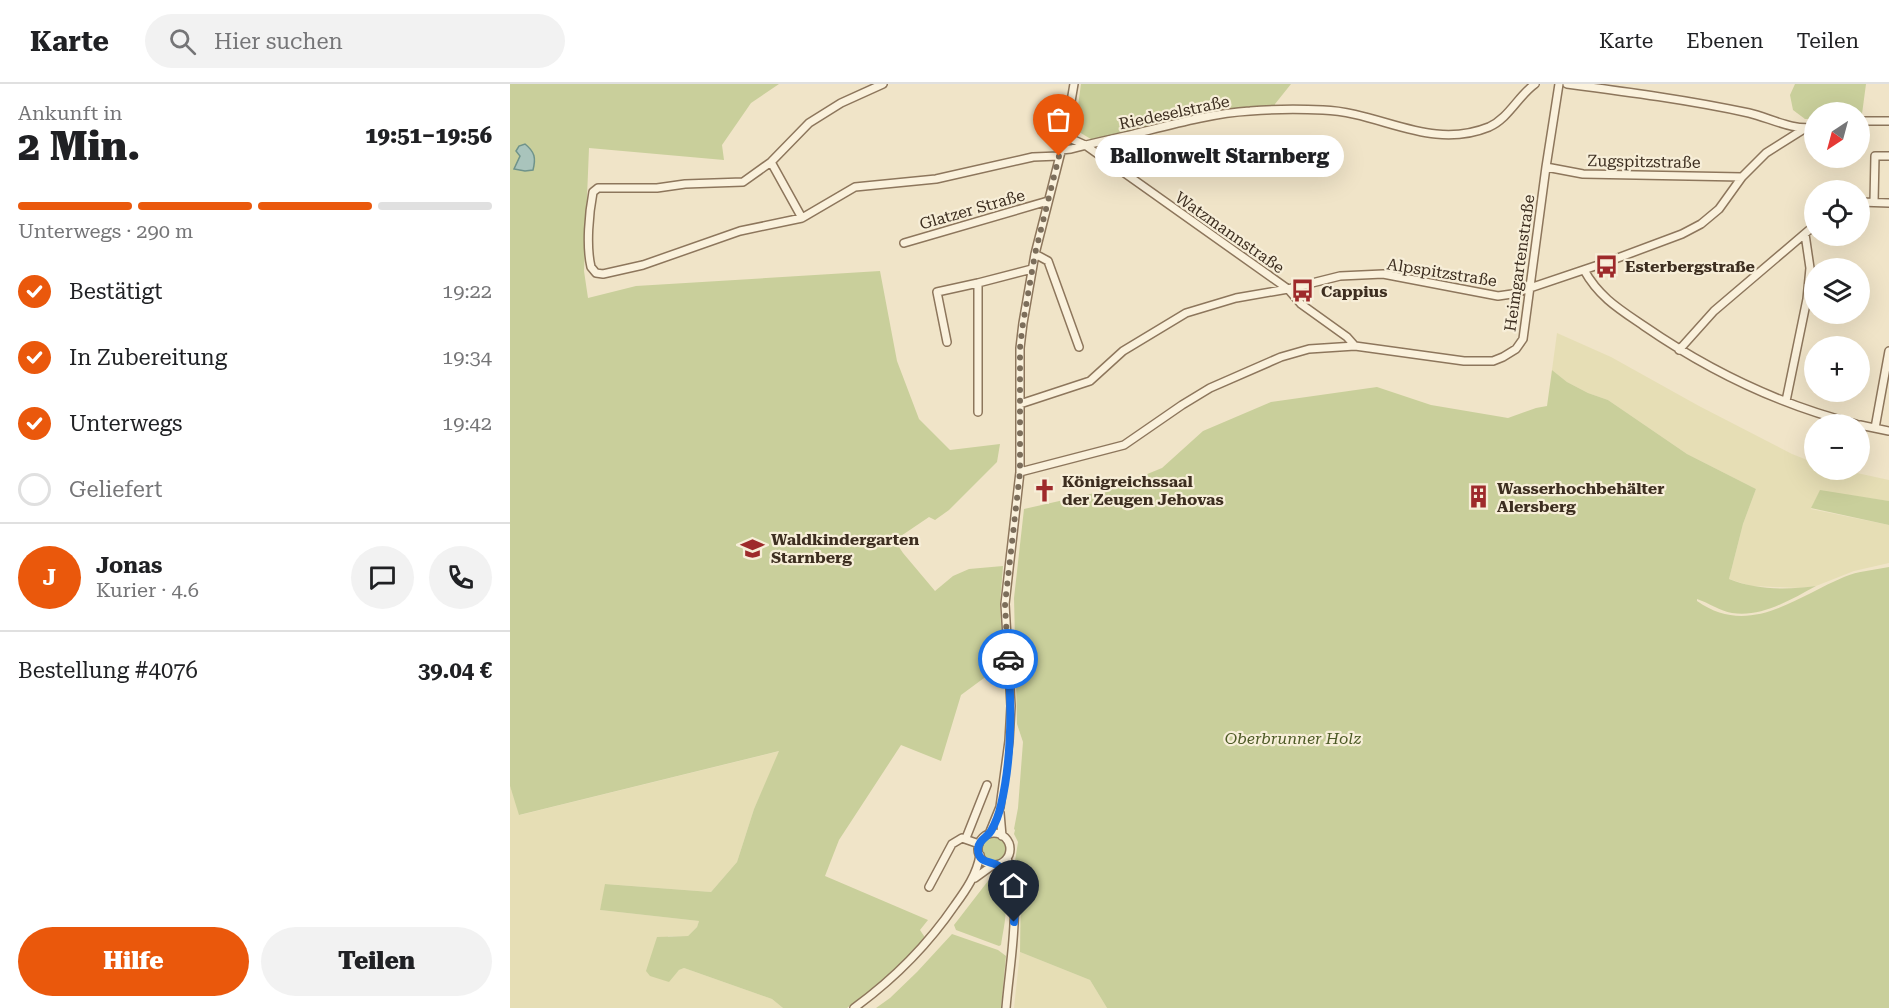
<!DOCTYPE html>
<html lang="de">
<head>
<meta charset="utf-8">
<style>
	body { margin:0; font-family:"Roboto Serif",serif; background:#f2f2f2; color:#202124; height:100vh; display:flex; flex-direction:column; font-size:22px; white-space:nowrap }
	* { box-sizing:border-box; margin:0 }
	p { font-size:20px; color:#757577 }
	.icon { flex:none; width:33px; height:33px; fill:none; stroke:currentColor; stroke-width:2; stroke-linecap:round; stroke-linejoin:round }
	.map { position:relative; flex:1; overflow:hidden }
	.panel { display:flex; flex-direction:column; background:#fff; width:510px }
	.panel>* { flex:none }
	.needle { width:39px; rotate:216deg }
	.tools { position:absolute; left:1294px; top:18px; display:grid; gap:12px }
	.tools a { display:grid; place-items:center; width:66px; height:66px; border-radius:50%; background:#fff; box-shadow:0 6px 24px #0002; font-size:30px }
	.pin { position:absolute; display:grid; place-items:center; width:51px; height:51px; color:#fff; margin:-62px -26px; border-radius:50% 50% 50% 0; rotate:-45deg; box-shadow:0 0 6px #0007 }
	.pin .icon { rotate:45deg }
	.courier { position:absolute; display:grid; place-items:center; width:60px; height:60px; margin:-30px; border:4px solid #1a73e8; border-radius:50%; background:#fff; color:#222; box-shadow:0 2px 8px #0007 }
	.bubble { position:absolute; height:42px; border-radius:21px; background:#fff; box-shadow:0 6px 24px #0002; font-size:20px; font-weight:800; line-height:42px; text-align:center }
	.summary em { font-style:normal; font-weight:800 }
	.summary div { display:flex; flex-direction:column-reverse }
	.summary { display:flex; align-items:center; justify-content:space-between; height:102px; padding:0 18px }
	h1 { font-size:39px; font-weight:800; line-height:45px }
	.bar { display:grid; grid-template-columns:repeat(4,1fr); gap:9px 6px; align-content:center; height:72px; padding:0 18px }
	.bar i { height:8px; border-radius:4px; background:#e0e0e0 }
	.bar .on { background:#ea580c }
	.bar p { grid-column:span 4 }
	.line { display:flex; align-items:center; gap:15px; padding:0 18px; border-top:2px solid #e0e0e0 }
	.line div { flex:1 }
	.round { display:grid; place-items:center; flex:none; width:63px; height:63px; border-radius:32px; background:#f2f2f2 }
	ol { padding:0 18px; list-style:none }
	li { display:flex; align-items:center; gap:18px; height:66px }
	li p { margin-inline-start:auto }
	li .icon { padding:6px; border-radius:50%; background:#ea580c; color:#fff; stroke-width:4 }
	li:last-child { color:#757577 }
	li i { width:33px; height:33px; border:3px solid #e0e0e0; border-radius:50% }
	.cta { display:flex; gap:12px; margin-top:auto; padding:12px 18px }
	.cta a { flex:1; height:69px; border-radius:36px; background:#ea580c; color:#fff; font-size:24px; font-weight:800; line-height:69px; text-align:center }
	.cta a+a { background:#f2f2f2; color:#202124 }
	header { display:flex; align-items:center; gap:36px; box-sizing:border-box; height:84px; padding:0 30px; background:#fff; border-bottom:2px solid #e0e0e0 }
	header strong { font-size:28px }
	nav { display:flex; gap:33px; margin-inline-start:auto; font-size:21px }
	.search { width:420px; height:54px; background:#f2f2f2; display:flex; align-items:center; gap:15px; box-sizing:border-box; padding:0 21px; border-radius:33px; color:#757577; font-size:22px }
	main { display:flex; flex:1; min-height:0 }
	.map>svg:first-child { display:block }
	.farmland { fill:#e6deb5 }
	.green { fill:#c9cf9b }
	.water { fill:#a9c4bc; stroke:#6f938a; stroke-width:1.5 }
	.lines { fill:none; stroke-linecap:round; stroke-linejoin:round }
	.minor-casing { stroke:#8d765c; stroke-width:10 }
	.minor { stroke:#faf1dc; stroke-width:7 }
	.done { stroke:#7c6e5b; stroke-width:6; stroke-dasharray:0 10.8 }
	.route { stroke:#1a73e8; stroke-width:8 }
	.labels { text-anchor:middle; stroke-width:4.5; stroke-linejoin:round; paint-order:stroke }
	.street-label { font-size:16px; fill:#3d2e20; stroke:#f7eed8 }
	.poi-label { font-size:16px; font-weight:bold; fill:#3d2e20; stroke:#f7eed8; text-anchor:start }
	.park-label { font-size:16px; font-style:italic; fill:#4d5a26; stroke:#f7eed8 }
</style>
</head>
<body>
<header>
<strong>Karte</strong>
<div class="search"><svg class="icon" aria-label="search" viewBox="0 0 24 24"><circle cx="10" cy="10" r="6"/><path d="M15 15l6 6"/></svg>Hier suchen</div>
<nav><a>Karte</a><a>Ebenen</a><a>Teilen</a></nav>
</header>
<main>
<section class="panel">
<div class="summary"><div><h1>2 Min.</h1><p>Ankunft in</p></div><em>19:51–19:56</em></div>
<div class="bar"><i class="on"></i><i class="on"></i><i class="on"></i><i></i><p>Unterwegs · 290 m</p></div>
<ol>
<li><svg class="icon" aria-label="check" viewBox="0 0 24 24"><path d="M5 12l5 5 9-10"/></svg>Bestätigt<p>19:22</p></li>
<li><svg class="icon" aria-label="check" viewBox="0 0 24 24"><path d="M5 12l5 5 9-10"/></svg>In Zubereitung<p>19:34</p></li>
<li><svg class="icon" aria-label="check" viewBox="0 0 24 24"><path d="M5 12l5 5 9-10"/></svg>Unterwegs<p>19:42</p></li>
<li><i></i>Geliefert</li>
</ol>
<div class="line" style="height:108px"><b class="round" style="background:#ea580c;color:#fff">J</b><div><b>Jonas</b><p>Kurier · 4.6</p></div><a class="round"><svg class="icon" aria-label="chat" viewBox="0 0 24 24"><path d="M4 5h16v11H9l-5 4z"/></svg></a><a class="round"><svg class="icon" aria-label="phone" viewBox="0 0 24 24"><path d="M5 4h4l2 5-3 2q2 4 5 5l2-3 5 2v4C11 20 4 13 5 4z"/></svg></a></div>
<div class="line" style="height:78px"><div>Bestellung #4076</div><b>39.04 €</b></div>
<div class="cta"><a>Hilfe</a><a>Teilen</a></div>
</section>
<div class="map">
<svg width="1379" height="924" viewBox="0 0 1379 924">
	<rect width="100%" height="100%" fill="#f0e4c8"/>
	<path class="farmland" d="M1047 249 1101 273 1189 322 1282 370 1305 379V386H1333L1379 396V417L1310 407 1301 425 1379 441V479L1344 487 1306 502 1290 504 1241 502 1219 495 1233 440 1246 405 1177 370 1098 316 1078 309 1057 298 1042 286Z
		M270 667 244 725 227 778 201 808 96 800 90 826 189 837 187 843 178 852H158V898L169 886 174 884 262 915 273 924H0V702L10 731Z
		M510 868 580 896 597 924H504Z"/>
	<path class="green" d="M0 0H269L241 19 212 61 214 76 79 64 74 187 78 214 126 202 370 187 387 277 409 335 440 366 490 360 487 378 439 426 425 436 419 433 388 454 389 463 393 469 425 507 443 492 459 485 493 482 490 521 493 580 451 611 431 677 391 661 329 756 315 792 418 836 410 846 416 855 382 891 337 924H273L262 915 174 884 169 886 159 898 140 892 136 887 147 853 178 852 187 843 189 837 90 826 95 800 201 808 227 778 244 725 269 667 9 731 0 702Z
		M571 0H781L765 20 764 27 668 39 586 58 569 48 562 42 567 29Z
		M1285 0H1356L1352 30 1305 28V35H1295L1283 26 1280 11Z
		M1042 286 1057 298 1078 309 1098 316 1177 370 1246 405 1233 440 1219 495C1246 506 1277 506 1306 502 1282 515 1251 534 1222 529 1210 527 1199 519 1187 515V517C1239 554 1286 513 1334 493 1348 487 1364 486 1379 483V924H597L580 896 510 868 511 795 505 777 508 758 504 750 505 746 504 745 508 724 513 658 507 640 504 514 514 425 598 406 652 384 693 347 761 318 867 303 921 321 998 334 1026 324 1037 322Z
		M1310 406 1379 417V441L1301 424Z
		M472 765a12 12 0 1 1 24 0a12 12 0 1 1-24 0Z
		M478 797C505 805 494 839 491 861L489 862 446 846 444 841Z
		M442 850 488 866 496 872 491 924H366L380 914 407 888Z"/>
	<path class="water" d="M15 60C25 68 26 74 23 86L15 87 4 85 10 72 6 67 9 62Z"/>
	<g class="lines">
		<defs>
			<path id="minor" d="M373 0 331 19 299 39 261 78 233 98 175 100 147 104H88L83 108C79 129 76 162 81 183L86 189 93 190 133 181 230 147 292 134 345 103 426 95 523 73 549 72
				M1057 0C1118 8 1179 16 1239 29 1260 34 1283 47 1305 43
				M1350 37H1379
				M555 52 575 61 778 205 791 220 837 253 845 262
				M551 66 561 65C582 59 603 55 624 50 660 41 703 29 740 27 764 25 790 25 813 26 871 28 920 67 979 43 999 34 1008 12 1025 0
				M261 78 292 134
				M1036 83 1073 90 1232 93
				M1350 118 1379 119
				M1364 118 1365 72H1379
				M394 159 538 117
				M525 170 538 177 569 263
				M1074 186C1089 213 1109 225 1134 242 1198 286 1270 321 1346 340
				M437 258 427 208 468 199
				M1169 266 1204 227 1305 141
				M1276 317 1297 215 1300 184 1295 150
				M510 320 580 297 613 267 676 229 726 214 778 205 830 192 873 190 988 212 1002 210 1097 178 1172 150 1191 140 1209 125 1232 93 1256 69 1294 45
				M468 328V199L522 185
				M1350 341 1379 347
				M1365 344 1379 267
				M510 388 614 361 672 321 700 304 771 273 799 265 845 262 954 277H983L993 273 1006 265 1013 255 1036 83 1049 0
				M490 729 492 752
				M468 765a16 16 0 1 1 32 0a16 16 0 1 1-32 0Z
				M479 750 490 723 499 657 501 622 495 520 510 388V264L513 239 525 170 555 52 564 0
				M456 754 477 701
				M487 781 502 801
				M465 794 483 781
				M419 803 442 760 452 754 469 760
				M344 924C384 895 417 862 445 821 456 806 467 790 470 771
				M496 924C500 875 512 821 497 774"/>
		</defs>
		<use href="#minor" class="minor-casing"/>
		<use href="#minor" class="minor"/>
	</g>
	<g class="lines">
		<path class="done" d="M498 575 495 520 510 388V264L513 239 525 170 549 72"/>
		<path class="route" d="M498 575C502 624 502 674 491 721 489 730 485 740 481 747 477 754 469 755 468 765 468 781 483 776 490 783 506 798 506 818 504 838"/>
	</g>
	<defs>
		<symbol id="bus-bare" viewBox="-9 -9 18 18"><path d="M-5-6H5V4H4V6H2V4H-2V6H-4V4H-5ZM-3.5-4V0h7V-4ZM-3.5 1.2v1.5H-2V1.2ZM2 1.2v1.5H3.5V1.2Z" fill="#9e2a2b" stroke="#f7eed8" stroke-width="2.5" paint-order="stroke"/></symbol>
		<symbol id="church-bare" viewBox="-9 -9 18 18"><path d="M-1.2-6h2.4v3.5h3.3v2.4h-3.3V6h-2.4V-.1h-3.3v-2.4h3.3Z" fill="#9e2a2b" stroke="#f7eed8" stroke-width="2.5" paint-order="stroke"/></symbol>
		<symbol id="building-bare" viewBox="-9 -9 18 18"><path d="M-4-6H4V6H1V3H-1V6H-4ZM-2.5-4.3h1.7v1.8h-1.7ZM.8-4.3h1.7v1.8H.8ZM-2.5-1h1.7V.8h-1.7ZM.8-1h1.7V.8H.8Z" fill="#9e2a2b" stroke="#f7eed8" stroke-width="2.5" paint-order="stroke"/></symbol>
		<symbol id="school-bare" viewBox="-9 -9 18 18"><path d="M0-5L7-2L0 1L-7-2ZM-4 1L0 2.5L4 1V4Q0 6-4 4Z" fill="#9e2a2b" stroke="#f7eed8" stroke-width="2.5" paint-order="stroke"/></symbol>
	</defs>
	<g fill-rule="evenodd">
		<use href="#bus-bare" x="1080" y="166" width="33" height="33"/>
		<use href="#bus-bare" x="776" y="190" width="33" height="33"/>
		<use href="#church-bare" x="518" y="390" width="33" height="33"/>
		<use href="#building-bare" x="952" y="396" width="33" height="33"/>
		<use href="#school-bare" x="226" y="448" width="33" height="33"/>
	</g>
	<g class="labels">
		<g class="street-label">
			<text transform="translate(664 28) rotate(-12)" y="6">Riedeselstraße</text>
			<text transform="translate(1134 77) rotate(1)" y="6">Zugspitzstraße</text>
			<text transform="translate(462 125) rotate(-16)" y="6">Glatzer Straße</text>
			<text transform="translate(720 148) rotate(35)" y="6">Watzmannstraße</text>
			<text transform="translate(1009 179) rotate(-82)" y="6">Heimgartenstraße</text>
			<text transform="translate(932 188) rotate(9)" y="6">Alpspitzstraße</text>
		</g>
		<g class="poi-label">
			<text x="1115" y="188">Esterbergstraße</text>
			<text x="811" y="213">Cappius</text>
			<text x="552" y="403">Königreichssaal<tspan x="552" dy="18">der Zeugen Jehovas</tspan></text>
			<text x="987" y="410">Wasserhochbehälter<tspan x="987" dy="18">Alersberg</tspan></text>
			<text x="261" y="461">Waldkindergarten<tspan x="261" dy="18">Starnberg</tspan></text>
		</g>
		<g class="park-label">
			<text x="783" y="660">Oberbrunner Holz</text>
		</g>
	</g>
</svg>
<div class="tools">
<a><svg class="needle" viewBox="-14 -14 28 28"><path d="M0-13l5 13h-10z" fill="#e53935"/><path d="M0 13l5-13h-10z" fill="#757577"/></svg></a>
<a><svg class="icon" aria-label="locate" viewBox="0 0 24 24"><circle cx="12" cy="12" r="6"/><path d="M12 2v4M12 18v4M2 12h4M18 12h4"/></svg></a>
<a><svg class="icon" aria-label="layers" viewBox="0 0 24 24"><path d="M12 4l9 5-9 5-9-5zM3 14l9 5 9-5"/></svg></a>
<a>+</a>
<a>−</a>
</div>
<div class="pin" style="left:549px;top:72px;background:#ea580c"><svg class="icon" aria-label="bag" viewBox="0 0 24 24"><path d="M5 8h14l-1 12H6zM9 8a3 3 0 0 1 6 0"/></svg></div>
<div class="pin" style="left:504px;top:838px;background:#1f2937"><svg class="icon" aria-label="home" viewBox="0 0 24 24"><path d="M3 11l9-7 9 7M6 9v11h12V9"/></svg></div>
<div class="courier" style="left:498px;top:575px"><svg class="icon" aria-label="car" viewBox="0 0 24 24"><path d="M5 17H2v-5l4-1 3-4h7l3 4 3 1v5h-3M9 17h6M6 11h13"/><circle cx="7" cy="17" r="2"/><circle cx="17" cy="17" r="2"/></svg></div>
<div class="bubble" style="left:585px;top:51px;width:249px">Ballonwelt Starnberg</div>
</div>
</main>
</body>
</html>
